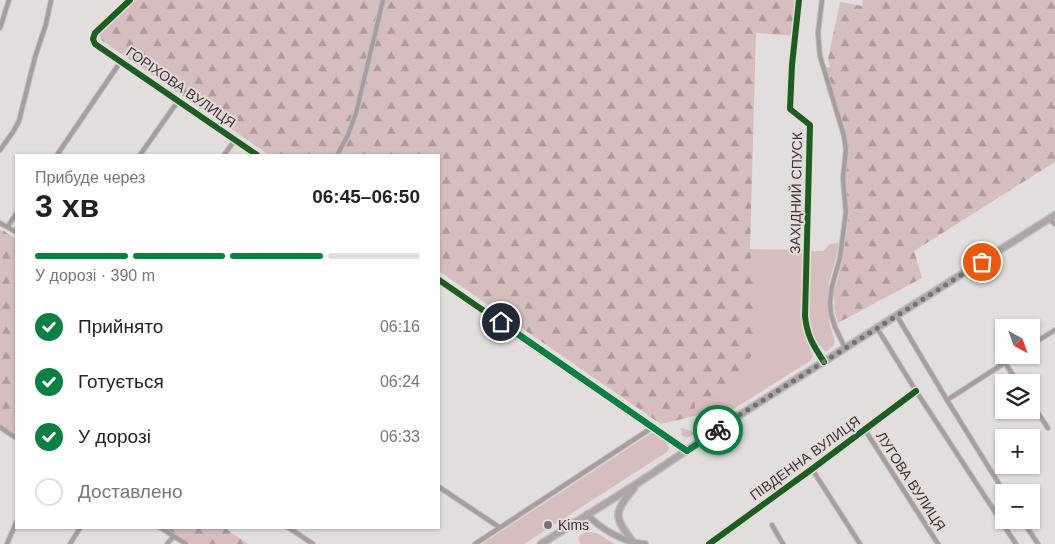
<!DOCTYPE html>
<html lang="uk">
<head>
<meta charset="utf-8">
<style>
	body { margin:0; font-family:Arial,sans-serif; background:#f2f2f2; color:#222; height:100vh; display:flex; flex-direction:column; font-size:19px; white-space:nowrap }
	* { box-sizing:border-box; margin:0 }
	p { font-size:16px; color:#767676 }
	.icon { flex:none; width:28px; height:28px; fill:none; stroke:currentColor; stroke-width:2; stroke-linecap:round; stroke-linejoin:round }
	.map { position:relative; flex:1; overflow:hidden }
	.panel { position:absolute; left:15px; top:154px; width:425px; height:375px; display:flex; flex-direction:column; background:#fff; border-radius:0px; box-shadow:0 1px 4px #0004 }
	.panel>* { flex:none }
	.needle { width:32px; rotate:139deg }
	.controls { position:absolute; left:995px; top:319px; display:grid; gap:10px }
	.controls a { display:grid; place-items:center; width:45px; height:45px; border-radius:0px; background:#fff; box-shadow:0 1px 4px #0004; font-size:25px }
	.pin { position:absolute; display:grid; place-items:center; width:42px; height:42px; color:#fff; margin:-21px; border:2px solid #fff; border-radius:50%; box-shadow:0 1px 5px #0007 }
	.courier { position:absolute; display:grid; place-items:center; width:50px; height:50px; margin:-25px; border:4px solid #0b8043; border-radius:50%; background:#fff; color:#222; box-shadow:0 1px 6px #0007 }
	.head em { font-style:normal; font-weight:700 }
	.head div { display:flex; flex-direction:column-reverse }
	.head { display:flex; align-items:center; justify-content:space-between; height:85px; padding:0 20px }
	h1 { font-size:32px; font-weight:700; line-height:38px }
	.bar { display:grid; grid-template-columns:repeat(4,1fr); gap:8px 5px; align-content:center; height:60px; padding:0 20px }
	.bar i { height:6px; border-radius:4px; background:#e0e0e0 }
	.bar .selected { background:#0b8043 }
	.bar p { grid-column:span 4 }
	ol { padding:0 20px; list-style:none }
	li { display:flex; align-items:center; gap:15px; height:55px }
	li p { margin-inline-start:auto }
	li .icon { padding:5px; border-radius:50%; background:#0b8043; color:#fff; stroke-width:4 }
	li:last-child { color:#767676 }
	li i { width:28px; height:28px; border:2px solid #e0e0e0; border-radius:50% }
	.map>svg:first-child { display:block }
	.grass { fill:#d7bebe }
	.forest { fill:url(#forest-firs) }
	.lines { fill:none; stroke-linecap:round; stroke-linejoin:round }
	.street-casing { stroke:#c0bdbd; stroke-width:6 }
	.primary-casing { stroke:#c0bdbd; stroke-width:8 }
	.highway-casing { stroke:#c0bdbd; stroke-width:9 }
	.street { stroke:#a69d9d; stroke-width:4 }
	.primary { stroke:#a8a1a1; stroke-width:5.5 }
	.highway { stroke:#ada5a5; stroke-width:6 }
	.cycleway-casing { stroke:#e6dcdb; stroke-width:9 }
	.cycleway { stroke:#1b5e20; stroke-width:6 }
	.done { stroke:#757171; stroke-width:5; stroke-dasharray:0 9 }
	.route { stroke:#0b8043; stroke-width:6 }
	.poi-dot { fill:#757171; stroke:#e6dcdb; stroke-width:2 }
	.labels { text-anchor:middle; stroke-width:4; stroke-linejoin:round; paint-order:stroke }
	.street-label { font-size:14px; fill:#3a3636; stroke:#e6dcdb }
	.poi-label { font-size:14px; fill:#3a3636; stroke:#e6dcdb; text-anchor:start }
</style>
</head>
<body>
<div class="map">
<svg width="1055" height="544" viewBox="0 0 1055 544">
	<defs>
		<pattern id="forest-firs" width="22" height="20" patternUnits="userSpaceOnUse" patternTransform="scale(1.25)"><rect width="22" height="20" fill="#d7bebe"/><path d="M5 1l3.5 6h-7zM16 11l3.5 6h-7z" fill="#af9b9b"/></pattern>
	</defs>
	<rect width="100%" height="100%" fill="#e3dede"/>
	<path class="grass" d="M839 243 836 259 829 282 828 297 829 321 835 342 833 346 827 351H825C816 342 812 335 809 324L810 251H823L830 244Z
		M750 249 804 250V329L813 357 810 361 687 438 681 435 682 431 680 430 681 428H683L692 432 711 419V414L705 410 695 416V400L707 398 718 392 746 365Z
		M651 433H654L664 440 669 448 667 452 524 544H482Z
		M586 532 597 533 615 544H581L578 537Z"/>
	<path class="forest" d="M134 0H797L794 36 756 33 750 249 760 340 746 365 718 392 707 398 695 400V416L661 424 439 271V155H269L101 40 99 36 101 31Z
		M863 0H1055V162L914 251 922 278 838 323 835 313 834 292 843 259 849 213 844 182 847 152 824 68 830 67 828 59 840 2 862 6Z
		M0 230 4 231 16 239V435L0 424Z
		M164 528H225L248 544H188Z"/>
	<g class="lines">
		<defs>
			<path id="street" d="M130 0 95 33 93 39 95 44 257 155
				M799 0 792 65 790 109 810 125 805 316C807 336 813 345 824 362
				M822 0 818 33 820 56 844 136 846 150 843 178 844 191 846 212 840 258 832 286 830 302 831 314 835 327 845 348
				M0 28 9 0
				M0 150 13 132 19 121 35 57 46 24 51 0
				M57 155 121 61
				M140 155 178 101
				M224 155 235 140
				M337 155 348 135 356 113 383 0
				M1049 219 1055 224
				M0 223 16 232
				M8 226 16 214
				M439 280 687 451
				M897 316 947 400 1004 492
				M877 328 916 391 1016 544
				M1031 345 1055 330
				M1005 363 1018 382
				M947 400 1017 355
				M1031 403 1048 428
				M0 427 16 438
				M865 430 938 544
				M812 469 860 544
				M439 487 499 527
				M1022 520 1038 544
				M772 525 783 544
				M161 528 186 544
				M289 528 313 544
				M7 544 16 523
				M70 544 80 528
				M167 544 174 536
				M475 544 653 427
				M709 544 812 469 916 391"/>
			<path id="primary" d="M587 514C600 529 625 543 645 544"/>
			<path id="highway" d="M633 542C614 517 613 513 634 488
				M541 544 638 483 738 416 1055 215"/>
		</defs>
		<use href="#street" class="street-casing"/>
		<use href="#primary" class="primary-casing"/>
		<use href="#highway" class="highway-casing"/>
		<use href="#street" class="street"/>
		<use href="#primary" class="primary"/>
		<use href="#highway" class="highway"/>
		<defs>
			<path id="cycleway" d="M130 0 95 33 93 39 95 44 257 155
				M799 0 792 65 790 109 810 125 805 316C807 336 813 345 824 362
				M439 280 687 451
				M709 544 812 469 916 391"/>
		</defs>
		<use href="#cycleway" class="cycleway-casing"/>
		<use href="#cycleway" class="cycleway"/>
	</g>
	<g class="lines">
		<path class="done" d="M718 430 738 416 982 262"/>
		<path class="route" d="M501 322 687 451 718 430"/>
	</g>
	<circle class="poi-dot" cx="548" cy="525" r="5"/>
	<g class="labels">
		<g class="street-label">
			<text transform="translate(181 87) rotate(35)" y="5">ГОРІХОВА ВУЛИЦЯ</text>
			<text transform="translate(796 193) rotate(-89)" y="5">ЗАХІДНИЙ СПУСК</text>
			<text transform="translate(805 458) rotate(-36)" y="5">ПІВДЕННА ВУЛИЦЯ</text>
			<text transform="translate(911 481) rotate(57)" y="5">ЛУГОВА ВУЛИЦЯ</text>
		</g>
		<g class="poi-label">
			<text x="558" y="530">Kims</text>
		</g>
	</g>
</svg>
<div class="controls">
<a><svg class="needle" viewBox="-14 -14 28 28"><path d="M0-13l5 13h-10z" fill="#e53935"/><path d="M0 13l5-13h-10z" fill="#767676"/></svg></a>
<a><svg class="icon" aria-label="layers" viewBox="0 0 24 24"><path d="M12 4l9 5-9 5-9-5zM3 14l9 5 9-5"/></svg></a>
<a>+</a>
<a>−</a>
</div>
<div class="pin" style="left:982px;top:262px;background:#ea580c"><svg class="icon" aria-label="bag" viewBox="0 0 24 24"><path d="M5 8h14l-1 12H6zM9 8a3 3 0 0 1 6 0"/></svg></div>
<div class="pin" style="left:501px;top:322px;background:#1f2937"><svg class="icon" aria-label="home" viewBox="0 0 24 24"><path d="M3 11l9-7 9 7M6 9v11h12V9"/></svg></div>
<div class="courier" style="left:718px;top:430px"><svg class="icon" aria-label="bike" viewBox="0 0 24 24"><circle cx="6" cy="16" r="4"/><circle cx="18" cy="16" r="4"/><path d="M6 16l4-8h5l3 8M10 8l3 8H6M13 5h3"/></svg></div>
<section class="panel">
<div class="head"><div><h1>3 хв</h1><p>Прибуде через</p></div><em>06:45–06:50</em></div>
<div class="bar"><i class="selected"></i><i class="selected"></i><i class="selected"></i><i></i><p>У дорозі · 390 m</p></div>
<ol>
<li><svg class="icon" aria-label="check" viewBox="0 0 24 24"><path d="M5 12l5 5 9-10"/></svg>Прийнято<p>06:16</p></li>
<li><svg class="icon" aria-label="check" viewBox="0 0 24 24"><path d="M5 12l5 5 9-10"/></svg>Готується<p>06:24</p></li>
<li><svg class="icon" aria-label="check" viewBox="0 0 24 24"><path d="M5 12l5 5 9-10"/></svg>У дорозі<p>06:33</p></li>
<li><i></i>Доставлено</li>
</ol>
</section>
</div>
</body>
</html>
